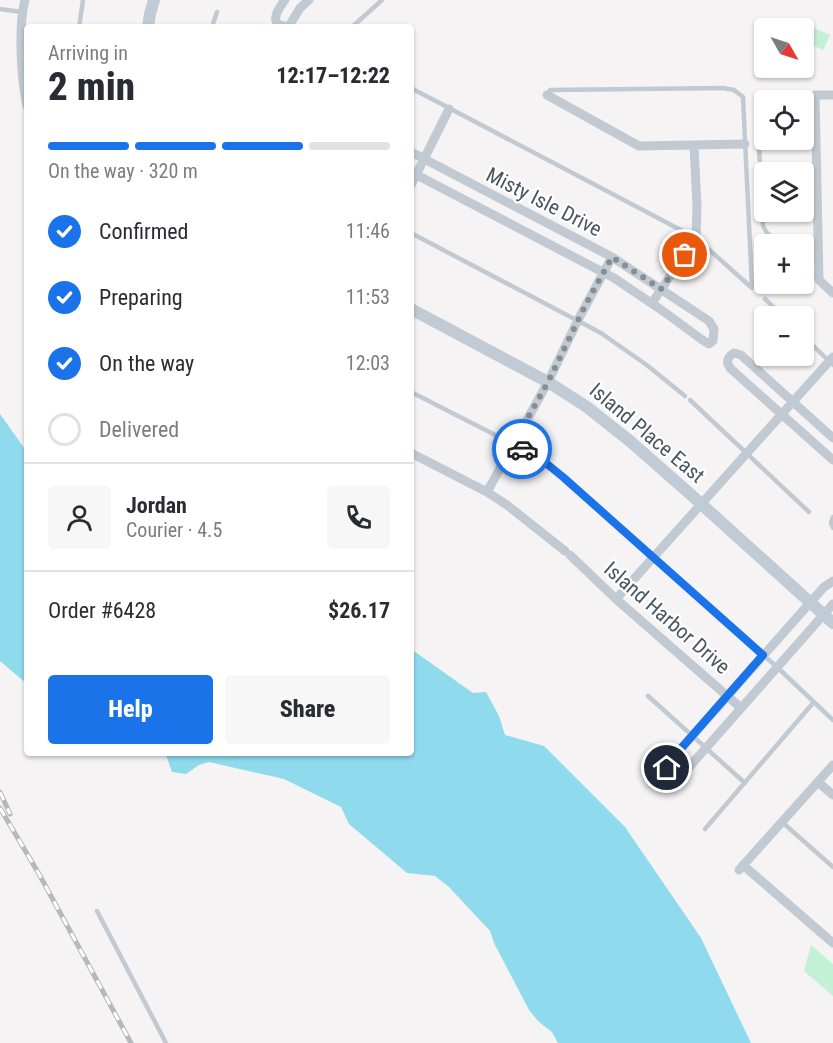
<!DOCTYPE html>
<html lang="en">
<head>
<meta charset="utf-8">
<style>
	body { margin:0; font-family:"Roboto Condensed",sans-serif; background:#f7f7f7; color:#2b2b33; height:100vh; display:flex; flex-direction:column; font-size:22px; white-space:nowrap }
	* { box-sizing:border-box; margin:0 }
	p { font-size:20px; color:#7c7c81 }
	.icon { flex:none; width:33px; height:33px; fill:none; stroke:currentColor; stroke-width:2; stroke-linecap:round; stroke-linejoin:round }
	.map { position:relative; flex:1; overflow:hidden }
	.sheet { position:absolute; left:24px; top:24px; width:390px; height:732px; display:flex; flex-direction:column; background:#fff; border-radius:6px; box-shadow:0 2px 4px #0004 }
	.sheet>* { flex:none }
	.needle { width:39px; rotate:129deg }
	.tools { position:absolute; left:754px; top:18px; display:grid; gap:12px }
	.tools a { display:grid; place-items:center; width:60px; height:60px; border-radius:6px; background:#fff; box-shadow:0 2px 4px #0004; font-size:30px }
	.pin { position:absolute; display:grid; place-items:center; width:51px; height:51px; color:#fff; margin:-26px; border:3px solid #fff; border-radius:50%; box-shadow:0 2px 6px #0007 }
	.courier { position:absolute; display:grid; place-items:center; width:60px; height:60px; margin:-30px; border:4px solid #1a73e8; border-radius:50%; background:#fff; color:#222; box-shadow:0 2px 8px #0007 }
	.head em { font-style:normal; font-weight:800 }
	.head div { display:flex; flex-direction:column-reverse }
	.head { display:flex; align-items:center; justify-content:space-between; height:102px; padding:0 24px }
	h1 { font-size:39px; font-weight:800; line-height:45px }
	.bar { display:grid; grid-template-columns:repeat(4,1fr); gap:9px 6px; align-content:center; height:72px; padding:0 24px }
	.bar i { height:8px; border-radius:4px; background:#e1e1e2 }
	.bar .on { background:#1a73e8 }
	.bar p { grid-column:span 4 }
	.line { display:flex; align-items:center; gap:15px; padding:0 24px; border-top:2px solid #e1e1e2 }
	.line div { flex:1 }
	.round { display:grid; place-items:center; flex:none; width:63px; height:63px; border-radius:6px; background:#f7f7f7 }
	ol { padding:0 24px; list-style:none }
	li { display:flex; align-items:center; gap:18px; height:66px }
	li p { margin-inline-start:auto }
	li .icon { padding:6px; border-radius:50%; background:#1a73e8; color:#fff; stroke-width:4 }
	li:last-child { color:#7c7c81 }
	li i { width:33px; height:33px; border:3px solid #e1e1e2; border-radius:50% }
	.action { display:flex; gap:12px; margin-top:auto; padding:12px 24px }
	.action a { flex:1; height:69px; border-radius:6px; background:#1a73e8; color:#fff; font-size:24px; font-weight:800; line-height:69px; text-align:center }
	.action a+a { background:#f7f7f7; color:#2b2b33 }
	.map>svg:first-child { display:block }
	.green { fill:#c3f1d5 }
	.water { fill:#90daee }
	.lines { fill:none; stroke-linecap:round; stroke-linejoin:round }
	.lane { stroke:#c1cad2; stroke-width:4.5 }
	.street { stroke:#c1cad2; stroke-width:9 }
	.secondary { stroke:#c1cbd6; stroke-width:12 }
	.rail-casing { stroke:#b5b8bd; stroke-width:5 }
	.rail { stroke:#fff; stroke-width:3; stroke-dasharray:9; stroke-linecap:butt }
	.done { stroke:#868d94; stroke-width:6; stroke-dasharray:0 10.8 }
	.route { stroke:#1a73e8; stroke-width:8 }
	.labels { text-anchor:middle; stroke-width:4.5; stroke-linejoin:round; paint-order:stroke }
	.street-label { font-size:21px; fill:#4a5661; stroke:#fff }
</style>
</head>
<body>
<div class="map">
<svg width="833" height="1043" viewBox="0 0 833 1043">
	<rect width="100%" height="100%" fill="#f5f3f3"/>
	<path class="green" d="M798 21 830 35 823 50 804 41V28H795Z
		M811 945 833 964V996L804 971Z"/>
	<path class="water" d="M0 414 27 452V684L0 661Z
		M411 649 473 693 486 692 499 716 505 735 544 746 625 827 701 938 751 1043H558L552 1032 539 1022 529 1010 494 943 490 931 449 887 435 876 407 873 349 824 341 807 284 779 209 762 199 765 186 774 172 772 166 755 160 753H411Z"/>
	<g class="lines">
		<path class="lane" d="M0 9 22 12
			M79 27 83 0
			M212 27 217 12
			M352 27 382 0
			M411 88 696 238 752 288 743 97 734 90 723 88 550 90 547 95
			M411 233 601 333 648 366 685 396
			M780 244 767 233 763 226 757 107 761 99 766 95H815
			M804 266 817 278
			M765 299 783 316
			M804 337 833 365
			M411 392 513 444 556 471 777 667 833 720
			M690 400 809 512
			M833 517 831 523 833 528
			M648 696 745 783
			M782 822 833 867
			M705 829 813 703
			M97 911 166 1043"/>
		<path class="street" d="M25 0C18 26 21 79 27 106
			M285 0C277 10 267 27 289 26L300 8 309 0
			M547 95 639 146 745 144
			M833 95H815L819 280 833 293
			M411 152 612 257 709 321 714 329 713 341 709 344 701 339 663 311 614 278 411 172
			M411 185 449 109
			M652 303 696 238 697 206 694 146
			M833 438 741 355 734 353C726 358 726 363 731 369L833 460
			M411 453 487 492 507 505 565 551
			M487 492 548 382 578 320 612 257
			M570 555 616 599 741 708
			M833 581 824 587 670 761 667 768 670 775 676 777 683 774 833 604
			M616 599 833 357
			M818 782 833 795
			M743 865 833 943
			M739 870 833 765"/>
		<path class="secondary" d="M148 27 150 14 154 0
			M411 309 548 382 587 407 631 442 689 493 833 623"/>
		<defs>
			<path id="rail" d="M0 792 10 814
				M0 808 39 874 131 1043"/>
		</defs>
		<use href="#rail" class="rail-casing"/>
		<use href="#rail" class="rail"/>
	</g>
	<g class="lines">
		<path class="done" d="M522 449 513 444 548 382 586 304 612 257 661 289 685 255"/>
		<path class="route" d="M522 449 547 464 563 477 763 655 670 761 667 768"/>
	</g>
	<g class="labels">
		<g class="street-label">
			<text transform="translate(544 202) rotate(27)" y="7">Misty Isle Drive</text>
			<text transform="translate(647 433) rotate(40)" y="7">Island Place East</text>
			<text transform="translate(667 618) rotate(41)" y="7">Island Harbor Drive</text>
		</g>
	</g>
</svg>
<div class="tools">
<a><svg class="needle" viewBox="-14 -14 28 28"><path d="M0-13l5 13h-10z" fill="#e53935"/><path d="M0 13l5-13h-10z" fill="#7c7c81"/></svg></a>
<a><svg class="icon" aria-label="locate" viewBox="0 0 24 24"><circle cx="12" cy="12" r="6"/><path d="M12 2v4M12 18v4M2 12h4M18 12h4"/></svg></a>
<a><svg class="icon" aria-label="layers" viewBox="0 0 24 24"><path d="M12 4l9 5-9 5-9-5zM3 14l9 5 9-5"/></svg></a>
<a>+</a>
<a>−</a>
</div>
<div class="pin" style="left:685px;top:255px;background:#ea580c"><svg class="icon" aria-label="bag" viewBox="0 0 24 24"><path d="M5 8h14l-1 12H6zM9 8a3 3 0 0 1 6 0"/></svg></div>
<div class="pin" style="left:667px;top:768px;background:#1f2937"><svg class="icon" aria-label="home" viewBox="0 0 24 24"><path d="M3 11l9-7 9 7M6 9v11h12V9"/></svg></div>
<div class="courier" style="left:522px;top:449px"><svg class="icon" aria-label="car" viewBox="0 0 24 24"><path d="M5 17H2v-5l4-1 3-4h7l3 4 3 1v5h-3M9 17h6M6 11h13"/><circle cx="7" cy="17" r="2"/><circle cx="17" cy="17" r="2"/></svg></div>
<section class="sheet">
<div class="head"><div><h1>2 min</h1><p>Arriving in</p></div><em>12:17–12:22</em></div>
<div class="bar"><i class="on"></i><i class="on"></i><i class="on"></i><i></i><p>On the way · 320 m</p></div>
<ol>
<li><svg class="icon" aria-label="check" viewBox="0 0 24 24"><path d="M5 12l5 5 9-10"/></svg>Confirmed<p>11:46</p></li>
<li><svg class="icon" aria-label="check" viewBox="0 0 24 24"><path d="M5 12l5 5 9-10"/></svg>Preparing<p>11:53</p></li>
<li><svg class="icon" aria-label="check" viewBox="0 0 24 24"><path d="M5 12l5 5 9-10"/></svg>On the way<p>12:03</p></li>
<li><i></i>Delivered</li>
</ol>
<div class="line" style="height:108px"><a class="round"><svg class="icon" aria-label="person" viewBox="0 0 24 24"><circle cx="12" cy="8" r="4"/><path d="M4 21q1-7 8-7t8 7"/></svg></a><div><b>Jordan</b><p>Courier · 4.5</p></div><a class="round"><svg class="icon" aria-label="phone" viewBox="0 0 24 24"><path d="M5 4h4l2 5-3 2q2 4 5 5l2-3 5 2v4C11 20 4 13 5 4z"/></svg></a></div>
<div class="line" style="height:78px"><div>Order #6428</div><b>$26.17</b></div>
<div class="action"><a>Help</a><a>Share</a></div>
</section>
</div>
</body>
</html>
